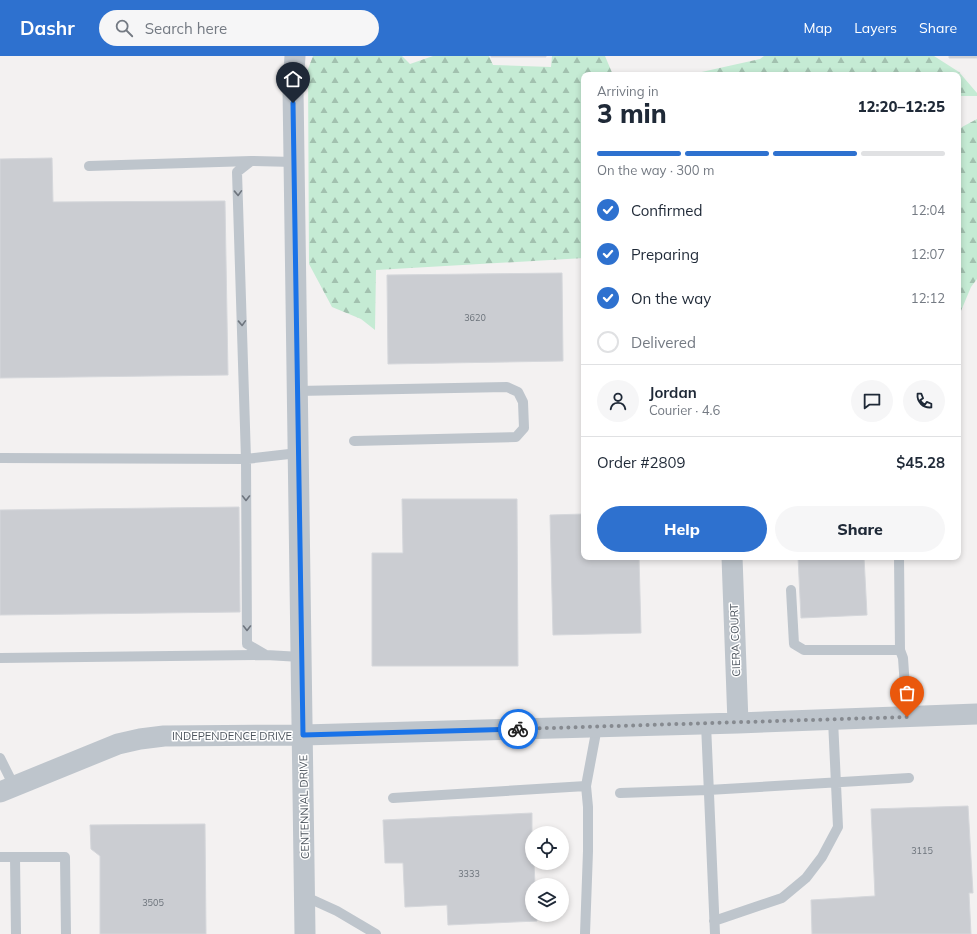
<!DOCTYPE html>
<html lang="en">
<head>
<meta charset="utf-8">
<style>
	body { margin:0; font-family:Mulish,sans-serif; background:#f6f6f7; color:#1f2937; height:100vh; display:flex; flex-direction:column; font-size:15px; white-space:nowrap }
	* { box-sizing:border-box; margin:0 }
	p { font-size:13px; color:#747a83 }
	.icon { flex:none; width:22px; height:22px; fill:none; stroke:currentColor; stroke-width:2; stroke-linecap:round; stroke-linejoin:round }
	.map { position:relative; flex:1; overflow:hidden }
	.panel { position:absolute; left:581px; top:16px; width:380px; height:488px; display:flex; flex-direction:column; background:#fff; border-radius:8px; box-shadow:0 2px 6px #0003 }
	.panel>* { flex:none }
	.fabs { position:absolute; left:525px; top:770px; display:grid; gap:8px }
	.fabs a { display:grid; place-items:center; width:44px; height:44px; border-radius:50%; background:#fff; box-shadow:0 2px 6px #0003; font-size:20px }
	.pin { position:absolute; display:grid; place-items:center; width:34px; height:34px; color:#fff; margin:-41px -17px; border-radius:50% 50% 50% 0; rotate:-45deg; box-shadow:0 0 4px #0007 }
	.pin .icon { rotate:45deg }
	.courier { position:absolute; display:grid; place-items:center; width:40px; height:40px; margin:-20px; border:3px solid #1a73e8; border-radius:50%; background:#fff; color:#222; box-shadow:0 1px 5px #0007 }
	.summary em { font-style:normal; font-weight:800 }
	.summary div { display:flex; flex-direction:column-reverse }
	.summary { display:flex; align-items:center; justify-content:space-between; height:68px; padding:0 16px }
	h1 { font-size:26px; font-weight:800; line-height:30px }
	.bar { display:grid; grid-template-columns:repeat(4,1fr); gap:6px 4px; align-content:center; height:48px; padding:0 16px }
	.bar i { height:5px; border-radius:3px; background:#e0e1e3 }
	.bar .selected { background:#2e71cf }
	.bar p { grid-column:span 4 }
	.line { display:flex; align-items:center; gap:10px; padding:0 16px; border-top:1px solid #e0e1e3 }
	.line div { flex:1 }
	.round { display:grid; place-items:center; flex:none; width:42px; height:42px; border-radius:21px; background:#f6f6f7 }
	ol { padding:0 16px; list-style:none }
	li { display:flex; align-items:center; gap:12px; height:44px }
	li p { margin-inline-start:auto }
	li .icon { padding:4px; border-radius:50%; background:#2e71cf; color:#fff; stroke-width:4 }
	li:last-child { color:#747a83 }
	li i { width:22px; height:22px; border:2px solid #e0e1e3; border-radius:50% }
	.cta { display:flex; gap:8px; margin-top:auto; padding:8px 16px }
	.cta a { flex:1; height:46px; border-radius:24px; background:#2e71cf; color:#fff; font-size:16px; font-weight:800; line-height:46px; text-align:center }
	.cta a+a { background:#f6f6f7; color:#1f2937 }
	header { display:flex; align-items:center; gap:24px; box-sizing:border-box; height:56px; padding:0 20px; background:#2e71cf; color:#fff }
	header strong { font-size:19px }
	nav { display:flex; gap:22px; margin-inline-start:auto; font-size:14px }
	.search { width:280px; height:36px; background:#f6f6f7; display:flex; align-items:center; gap:10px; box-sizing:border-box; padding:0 14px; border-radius:22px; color:#747a83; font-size:15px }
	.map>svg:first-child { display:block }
	.forest { fill:url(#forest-firs) }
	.building { fill:#cbcdd2; stroke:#d5d7db }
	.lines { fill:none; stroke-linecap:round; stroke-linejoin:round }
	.lane { stroke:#bec5cc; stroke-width:10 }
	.street { stroke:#bec5cc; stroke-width:21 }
	.oneway { stroke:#6e757e }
	.done { stroke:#868a90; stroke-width:4; stroke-dasharray:0 7.2 }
	.route { stroke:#1a73e8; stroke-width:5 }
	.labels { text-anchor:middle; stroke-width:3; stroke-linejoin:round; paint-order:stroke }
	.number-label { font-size:9px; fill:#6b727a }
	.street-label { font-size:11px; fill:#4b535c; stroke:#fff }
</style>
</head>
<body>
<header>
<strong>Dashr</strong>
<div class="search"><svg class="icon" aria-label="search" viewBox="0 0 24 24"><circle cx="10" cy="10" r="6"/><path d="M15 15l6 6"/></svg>Search here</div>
<nav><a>Map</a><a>Layers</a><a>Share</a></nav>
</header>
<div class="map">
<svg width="977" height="878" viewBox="0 0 977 878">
	<defs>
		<pattern id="forest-firs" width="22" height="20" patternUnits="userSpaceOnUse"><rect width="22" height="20" fill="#c5ebd4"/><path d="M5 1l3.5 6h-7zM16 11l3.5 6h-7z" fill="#a2c1af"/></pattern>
	</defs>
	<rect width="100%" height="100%" fill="#f3f1f1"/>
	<path class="forest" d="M313 0H402L410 8 433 0H489L493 9 551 11 552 0H605L613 19H584V202L376 214 375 274 361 263 332 251 309 208 308 13Z
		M764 0H934L959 16 977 37V40H958V19H688L760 3Z
		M977 63V223L971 231 958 262V77L962 71Z"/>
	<path class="building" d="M491 0H546V1H491Z
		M949 0H977V2H949Z
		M52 102 53 146 225 145 228 319 0 322V103Z
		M562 217 563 305 388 308 387 219Z
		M402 443H517L518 610H372V497H403Z
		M239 451 240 556 0 559V454Z
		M584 458V501H639L641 577 553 579 550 459Z
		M798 501H864L867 559 801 562Z
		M968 750 973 837H969L971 878H812L811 844 875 840 871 753Z
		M532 757V807H534L535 829H532V859H536L537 865 448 869 447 849 405 851 403 807H385L383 764Z
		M205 768 206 878H100V800L91 793 90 769Z"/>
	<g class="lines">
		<path class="lane" d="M251 105 237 116 246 403 247 588 266 599 301 601
			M89 110 251 105 294 106
			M297 335 507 331 518 336 523 346 524 372 516 381 354 385
			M0 402 246 403 298 397
			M899 501 900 594
			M791 534 794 588 804 594H900L903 602 907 661
			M0 602 266 599
			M706 668 715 878
			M0 702 14 730
			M620 737 708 734 909 722
			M393 742 586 730
			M0 801H65L66 878
			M15 801 16 878
			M304 840 337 855 376 878
			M714 865 782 842 806 822 822 801 838 771 833 664
			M585 878 588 795V751L586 730 597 671"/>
		<path class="street" d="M295 0 293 32 305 878
			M732 501 738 667
			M0 736 118 688 140 683 164 680 303 679 738 667 977 658"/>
	</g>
	<defs><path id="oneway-chevron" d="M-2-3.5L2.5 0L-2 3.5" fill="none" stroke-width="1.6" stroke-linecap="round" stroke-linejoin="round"/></defs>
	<g class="oneway">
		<use href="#oneway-chevron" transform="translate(238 137) rotate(88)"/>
		<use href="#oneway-chevron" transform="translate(242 267) rotate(88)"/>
		<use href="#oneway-chevron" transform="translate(246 442) rotate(90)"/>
		<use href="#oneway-chevron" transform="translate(247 572) rotate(90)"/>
	</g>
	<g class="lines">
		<path class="done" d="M518 673 907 661"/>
		<path class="route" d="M293 47 303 679 518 673"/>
	</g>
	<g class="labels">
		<g class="number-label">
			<text x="475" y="265">3620</text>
			<text x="922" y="798">3115</text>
			<text x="469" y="821">3333</text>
			<text x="153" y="850">3505</text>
		</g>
		<g class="street-label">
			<text transform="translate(735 584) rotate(-92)" y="4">CIERA COURT</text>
			<text x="232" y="684">INDEPENDENCE DRIVE</text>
			<text transform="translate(304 751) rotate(-91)" y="4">CENTENNIAL DRIVE</text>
		</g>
	</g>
</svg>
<div class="fabs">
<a><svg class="icon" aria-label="locate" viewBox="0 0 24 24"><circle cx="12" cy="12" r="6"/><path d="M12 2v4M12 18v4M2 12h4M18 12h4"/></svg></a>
<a><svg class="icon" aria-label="layers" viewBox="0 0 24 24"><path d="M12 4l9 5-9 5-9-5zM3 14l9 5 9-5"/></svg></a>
</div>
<div class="pin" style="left:907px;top:661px;background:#ea580c"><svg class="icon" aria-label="bag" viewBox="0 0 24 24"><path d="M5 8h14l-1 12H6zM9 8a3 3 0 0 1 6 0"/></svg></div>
<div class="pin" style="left:293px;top:47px;background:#1f2937"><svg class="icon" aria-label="home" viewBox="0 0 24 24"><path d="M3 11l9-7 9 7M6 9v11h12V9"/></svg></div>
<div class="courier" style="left:518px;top:673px"><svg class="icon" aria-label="bike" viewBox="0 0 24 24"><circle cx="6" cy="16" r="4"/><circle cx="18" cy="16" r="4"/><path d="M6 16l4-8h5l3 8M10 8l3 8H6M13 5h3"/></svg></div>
<section class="panel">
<div class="summary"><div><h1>3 min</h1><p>Arriving in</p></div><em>12:20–12:25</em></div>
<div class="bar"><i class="selected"></i><i class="selected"></i><i class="selected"></i><i></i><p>On the way · 300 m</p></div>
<ol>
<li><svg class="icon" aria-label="check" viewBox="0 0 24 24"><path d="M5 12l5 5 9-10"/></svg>Confirmed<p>12:04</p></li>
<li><svg class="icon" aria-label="check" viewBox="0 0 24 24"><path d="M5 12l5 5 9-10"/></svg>Preparing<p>12:07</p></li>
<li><svg class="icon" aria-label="check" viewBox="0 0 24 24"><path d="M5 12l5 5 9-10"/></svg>On the way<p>12:12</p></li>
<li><i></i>Delivered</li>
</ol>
<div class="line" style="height:72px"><a class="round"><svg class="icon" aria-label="person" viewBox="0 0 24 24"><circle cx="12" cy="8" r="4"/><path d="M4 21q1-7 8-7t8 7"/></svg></a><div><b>Jordan</b><p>Courier · 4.6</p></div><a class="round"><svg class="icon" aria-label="chat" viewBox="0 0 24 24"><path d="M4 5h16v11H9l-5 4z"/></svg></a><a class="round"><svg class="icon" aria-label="phone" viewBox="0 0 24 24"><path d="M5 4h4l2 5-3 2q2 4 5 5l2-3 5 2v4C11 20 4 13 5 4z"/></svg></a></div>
<div class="line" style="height:52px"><div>Order #2809</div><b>$45.28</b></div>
<div class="cta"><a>Help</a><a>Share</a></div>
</section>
</div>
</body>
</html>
